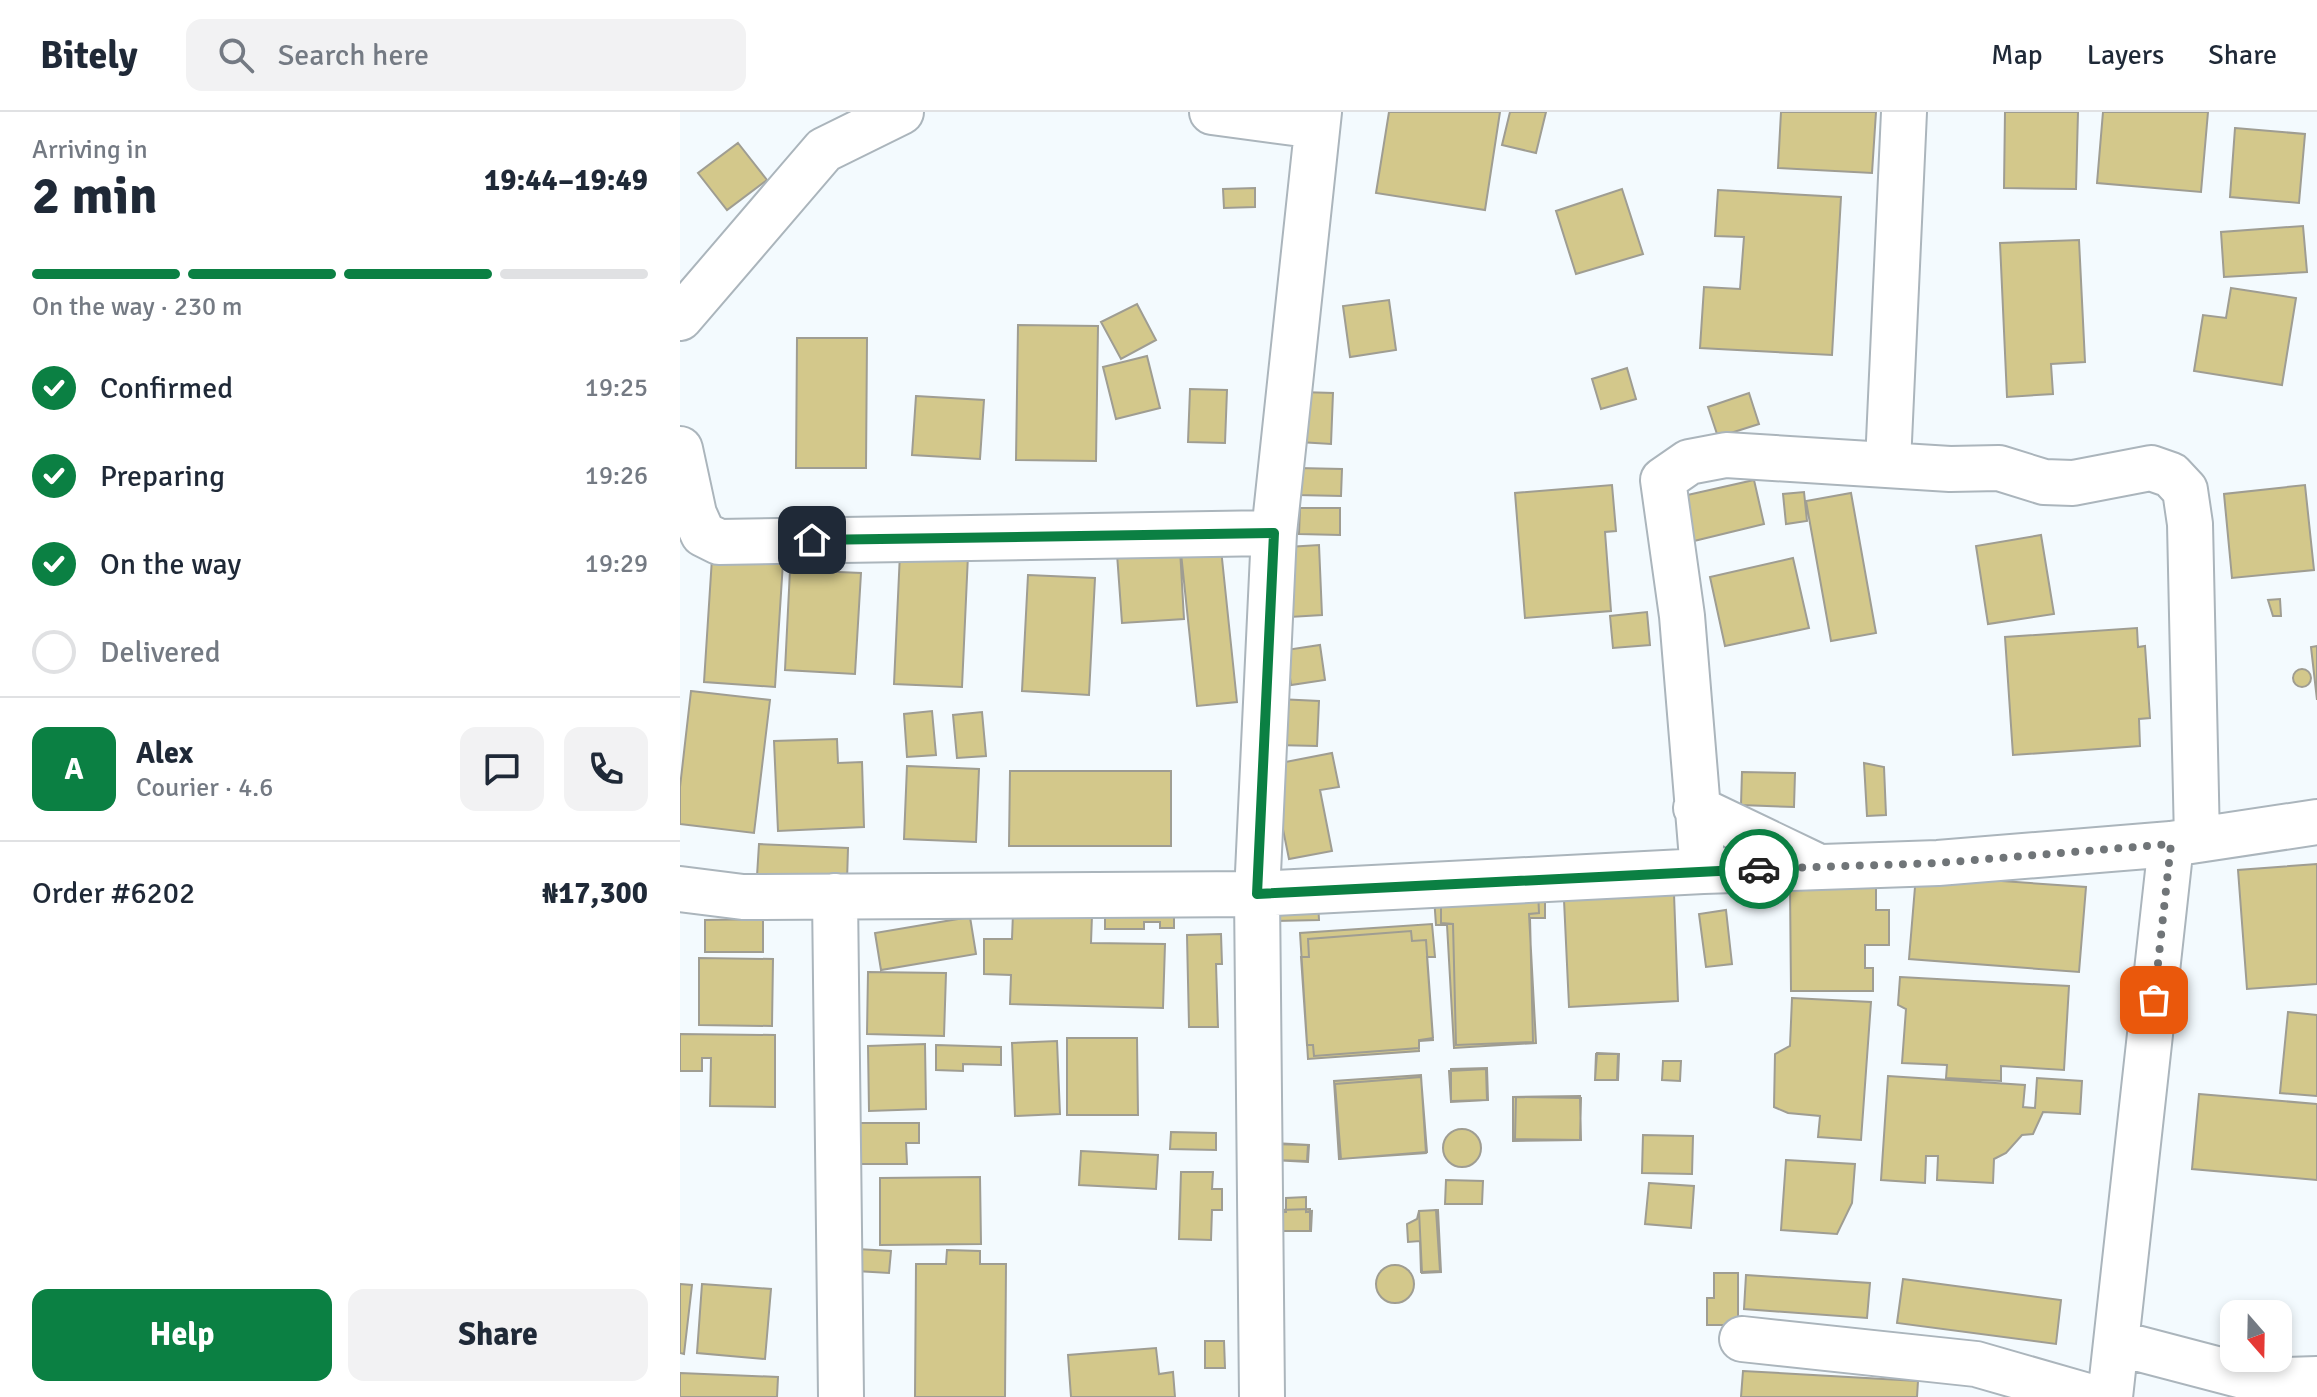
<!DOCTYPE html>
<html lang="en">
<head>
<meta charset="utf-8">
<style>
	body { margin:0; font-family:Signika,sans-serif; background:#f2f2f3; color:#1f2937; height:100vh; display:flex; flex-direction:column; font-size:30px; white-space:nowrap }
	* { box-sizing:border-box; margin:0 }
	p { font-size:26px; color:#747a83 }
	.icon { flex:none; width:44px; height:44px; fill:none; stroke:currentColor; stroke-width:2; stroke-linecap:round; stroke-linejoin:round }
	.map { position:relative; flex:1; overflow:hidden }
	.panel { display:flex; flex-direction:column; background:#fff; width:680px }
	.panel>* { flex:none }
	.needle { width:52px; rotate:160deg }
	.fabs { position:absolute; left:1540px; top:1188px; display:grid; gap:16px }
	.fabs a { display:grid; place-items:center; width:72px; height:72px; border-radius:16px; background:#fff; box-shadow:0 4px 12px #0003; font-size:40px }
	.pin { position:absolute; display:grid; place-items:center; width:68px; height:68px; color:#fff; margin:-34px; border-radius:16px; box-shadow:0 4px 12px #0006 }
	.courier { position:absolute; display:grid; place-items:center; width:80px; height:80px; margin:-40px; border:6px solid #0b8043; border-radius:50%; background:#fff; color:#222; box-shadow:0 2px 10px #0007 }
	.summary em { font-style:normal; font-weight:800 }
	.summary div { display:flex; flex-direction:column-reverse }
	.summary { display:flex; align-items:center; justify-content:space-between; height:136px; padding:0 32px }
	h1 { font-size:52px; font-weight:800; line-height:60px }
	.bar { display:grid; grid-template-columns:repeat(4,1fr); gap:12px 8px; align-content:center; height:96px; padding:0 32px }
	.bar i { height:10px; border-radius:6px; background:#e0e1e3 }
	.bar .active { background:#0b8043 }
	.bar p { grid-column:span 4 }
	.line { display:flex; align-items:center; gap:20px; padding:0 32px; border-top:2px solid #e0e1e3 }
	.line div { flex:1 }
	.round { display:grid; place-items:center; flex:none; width:84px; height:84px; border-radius:16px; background:#f2f2f3 }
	ol { padding:0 32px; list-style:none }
	li { display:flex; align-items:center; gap:24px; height:88px }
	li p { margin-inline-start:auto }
	li .icon { padding:8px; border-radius:50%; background:#0b8043; color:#fff; stroke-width:4 }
	li:last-child { color:#747a83 }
	li i { width:44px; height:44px; border:4px solid #e0e1e3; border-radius:50% }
	.action { display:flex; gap:16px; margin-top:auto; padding:16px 32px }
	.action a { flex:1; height:92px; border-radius:16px; background:#0b8043; color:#fff; font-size:32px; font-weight:800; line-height:92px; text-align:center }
	.action a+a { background:#f2f2f3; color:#1f2937 }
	header { display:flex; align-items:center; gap:48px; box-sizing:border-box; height:112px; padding:0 40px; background:#fff; border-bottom:2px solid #e0e1e3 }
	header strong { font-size:38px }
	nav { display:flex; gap:44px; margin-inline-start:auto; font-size:28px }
	.search { width:560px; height:72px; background:#f2f2f3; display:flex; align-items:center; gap:20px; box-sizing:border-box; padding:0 28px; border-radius:16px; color:#747a83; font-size:30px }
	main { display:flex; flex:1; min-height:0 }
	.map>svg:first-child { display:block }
	.building { fill:#d3c88b; stroke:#9f9d92; stroke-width:2 }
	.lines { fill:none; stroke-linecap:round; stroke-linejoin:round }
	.minor-casing { stroke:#abb5bc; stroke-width:48 }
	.minor { stroke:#fff; stroke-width:44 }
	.done { stroke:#707578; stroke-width:8; stroke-dasharray:0 14.4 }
	.route { stroke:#0b8043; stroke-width:10 }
</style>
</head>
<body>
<header>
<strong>Bitely</strong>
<div class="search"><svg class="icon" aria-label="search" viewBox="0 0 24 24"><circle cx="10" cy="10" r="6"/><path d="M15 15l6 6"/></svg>Search here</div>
<nav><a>Map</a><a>Layers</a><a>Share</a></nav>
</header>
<main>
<section class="panel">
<div class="summary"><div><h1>2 min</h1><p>Arriving in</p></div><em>19:44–19:49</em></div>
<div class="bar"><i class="active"></i><i class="active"></i><i class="active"></i><i></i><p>On the way · 230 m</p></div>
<ol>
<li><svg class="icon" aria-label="check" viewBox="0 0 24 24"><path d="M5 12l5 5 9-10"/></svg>Confirmed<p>19:25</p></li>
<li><svg class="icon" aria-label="check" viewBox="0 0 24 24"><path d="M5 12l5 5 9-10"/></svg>Preparing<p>19:26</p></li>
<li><svg class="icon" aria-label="check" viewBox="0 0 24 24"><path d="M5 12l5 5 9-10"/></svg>On the way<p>19:29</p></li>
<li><i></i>Delivered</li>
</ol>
<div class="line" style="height:144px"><b class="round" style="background:#0b8043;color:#fff">A</b><div><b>Alex</b><p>Courier · 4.6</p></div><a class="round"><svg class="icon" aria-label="chat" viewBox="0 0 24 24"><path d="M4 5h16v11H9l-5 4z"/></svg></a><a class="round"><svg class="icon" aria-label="phone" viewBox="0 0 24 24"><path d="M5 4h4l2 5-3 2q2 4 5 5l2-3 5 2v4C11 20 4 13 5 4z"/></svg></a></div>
<div class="line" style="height:104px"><div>Order #6202</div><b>₦17,300</b></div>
<div class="action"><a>Help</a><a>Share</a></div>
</section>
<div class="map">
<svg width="1637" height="1285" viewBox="0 0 1637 1285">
	<rect width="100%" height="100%" fill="#f3fafe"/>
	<path class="building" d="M709 0H820L805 98 696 81Z
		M830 0H866L856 41 822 33Z
		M1101 0H1196L1192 61 1098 56Z
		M1325 0H1398L1396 77 1324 76Z
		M1423 0H1528L1521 80 1417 71Z
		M1555 16 1625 22 1619 91 1550 85Z
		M58 31 87 68 47 98 18 61Z
		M575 76V95L544 96 543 77Z
		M942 77 963 142 896 162 876 99Z
		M1038 78 1161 85 1152 243 1020 236 1024 175 1060 177 1064 125 1035 124Z
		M1623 114 1627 160 1544 165 1541 120Z
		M1399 128 1405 250 1371 252 1373 282 1327 285 1320 131Z
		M1551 176 1616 186 1602 273 1514 259 1523 203 1546 206Z
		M709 188 716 238 670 245 663 194Z
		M457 192 476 228 441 247 421 210Z
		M338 213 418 214 416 349 336 348Z
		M117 226H187L186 356H116Z
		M467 244 480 296 436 307 423 255Z
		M947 256 956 287 921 297 912 267Z
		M510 277 547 278 545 331 508 330Z
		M621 280 653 281 651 332 619 330Z
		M1069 281 1079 312 1038 325 1028 295Z
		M236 284 304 288 300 347 232 343Z
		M618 356 662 357 661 384 617 383Z
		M1074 368 1084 412 1014 429 1003 384Z
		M932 373 936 419 925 420 931 499 845 506 835 381Z
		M1625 373 1634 458 1552 466 1544 382Z
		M1124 380 1127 409 1106 412 1103 382Z
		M1171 381 1196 521 1151 529 1126 389Z
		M620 396H660V423L619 422Z
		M1361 423 1374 502 1308 512 1296 434Z
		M639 433 642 503 610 505 607 435Z
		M500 437 504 507 442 511 437 442Z
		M541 437 557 590 517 594 501 441Z
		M220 441 288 443 282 575 214 572Z
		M32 446 103 450 95 575 24 570Z
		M1113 446 1129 516 1045 534 1030 465Z
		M110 458 181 461 175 562 105 558Z
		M348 463 415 466 409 583 342 579Z
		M1600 487 1601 504H1593L1588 488Z
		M967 500 970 533 933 536 930 504Z
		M1457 516 1458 535 1465 534 1470 606 1459 607 1460 634 1333 643 1325 525Z
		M640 533 645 568 611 573 606 538Z
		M1637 534V588L1631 535Z
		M1613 566a9 9 0 1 1 18 0a9 9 0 1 1-18 0Z
		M11 579 90 588 74 721 0 712V675Z
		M598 587 639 589 637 634 596 633Z
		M252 599 256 643 227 645 224 602Z
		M302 600 306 644 277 646 273 603Z
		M157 627 158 651 182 650 184 715 98 719 94 629Z
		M652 641 659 675 640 678 652 739 609 747 590 653Z
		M1184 651 1204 655 1206 703 1187 704Z
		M227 654 299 657 296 730 224 727Z
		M330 659H491V734H329Z
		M1062 660 1115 661 1114 695 1061 693Z
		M79 732 168 736 167 769 77 764Z
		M1637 752V872L1567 877 1558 758Z
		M1236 763 1406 775 1399 860 1229 847Z
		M1110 776H1196V798H1209V833H1185V856H1193V879H1111Z
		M858 779 859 801 849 802 856 931 774 936 767 813H756L754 785Z
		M865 780V806H850L853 930 776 933 773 812 761 811V786Z
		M994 782 998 889 889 895 884 788Z
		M425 789H494V816H480V810H464V817H425Z
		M596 790H638L639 808 596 809Z
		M1046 798 1052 852 1026 855 1019 802Z
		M333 801 412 803 411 831 485 832 483 896 330 892 331 863 304 862V827H332Z
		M290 805 296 842 201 858 195 821Z
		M83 807V840H25V808Z
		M752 812 755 845H747L753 928 739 929V939L628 947 620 821Z
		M731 819 732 829 746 828 753 926 739 928V936L634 944 633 933H627L621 845H629L628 827Z
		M541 822 542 852H536L538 915H509L507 823Z
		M19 846 93 847 92 914 19 913Z
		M188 860 266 861 264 924 187 922Z
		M1220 865 1389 874 1384 958 1321 954V969L1266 966 1267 953 1222 951 1226 897 1218 893Z
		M1112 886 1191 890 1181 1028 1138 1025 1140 1004 1108 1001 1094 995 1095 942 1110 934Z
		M1608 900 1637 903V984L1600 981Z
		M0 922 95 923V995L30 994 31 946H22V959H0Z
		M387 926H457L458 1003H387Z
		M377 929 380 1002 335 1004 332 931Z
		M245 932 246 997 189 999 188 934Z
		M256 933 321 935V953L283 952V959L256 958Z
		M917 941 939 942 938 968H915Z
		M916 942H938L937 968H915Z
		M983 949H1001L1000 969 982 968Z
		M807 956 808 988 771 989V957Z
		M806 957 807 988 771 990 769 959Z
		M741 963 746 1041 659 1047 654 969Z
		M1208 964 1345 973 1343 995 1355 996 1357 966 1402 969 1400 1002 1363 1000 1353 1022 1342 1023 1326 1041 1314 1047 1313 1071 1257 1068 1258 1044H1246L1245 1071 1201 1068Z
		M741 965 747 1040 661 1047 655 972Z
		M1519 982 1637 992V1068L1512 1057Z
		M900 984 901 1028 833 1029V985Z
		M836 985 901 986 900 1028 835 1027Z
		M177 1011H239V1031H226L227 1052H176Z
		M763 1036a19 19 0 1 1 38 0a19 19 0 1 1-38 0Z
		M491 1020 536 1021V1038L490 1037Z
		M963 1023 1013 1024 1012 1062 962 1061Z
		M594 1031 629 1033 628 1050 593 1048Z
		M591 1032 628 1033 627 1049 591 1048Z
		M401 1039 478 1043 476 1077 399 1073Z
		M1106 1048 1175 1052 1172 1091 1157 1122 1101 1118Z
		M501 1060H533L532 1077H542V1098H532L531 1128 499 1127Z
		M300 1065 301 1132 200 1133V1066Z
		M766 1068 803 1069 802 1092H765Z
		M969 1071 1014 1074 1011 1116 965 1112Z
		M626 1085V1100L632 1099 631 1119H594V1100H606V1086Z
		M630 1097V1119H601L600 1098Z
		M756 1098 760 1159 741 1160 740 1129 728 1130 727 1112 737 1107 739 1099Z
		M758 1098 761 1160 742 1161 739 1099Z
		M177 1137 211 1139 209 1161 176 1159Z
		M267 1138 300 1139V1152H326L325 1285H235L236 1152H266Z
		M696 1172a19 19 0 1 1 38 0a19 19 0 1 1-38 0Z
		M1034 1161H1058V1213H1027V1186H1034Z
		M1066 1163 1190 1171 1187 1206 1064 1197Z
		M1223 1167 1381 1188 1376 1232 1217 1211Z
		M0 1172 12 1173 4 1242 0 1241Z
		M22 1172 91 1177 85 1247 17 1241Z
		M525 1229H544L545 1256H525Z
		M476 1236 479 1262 493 1260 495 1285H391L388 1243Z
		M1063 1259 1238 1269 1237 1285H1061Z
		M0 1261 98 1265 97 1285H0Z"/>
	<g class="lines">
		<defs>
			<path id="minor" d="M532 0 637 14
				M0 206 144 38 221 0
				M0 337 14 402 23 422 39 430 594 421
				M1208 351 1224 0
				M1016 696 1133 752
				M1023 759 1002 504 983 368 1009 350 1046 343 1270 357 1319 356 1364 370 1393 371 1471 356 1491 363 1505 378 1510 412 1517 728
				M0 777 63 785 577 782 1023 759 1258 751 1491 732 1637 710
				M155 784 161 1285
				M1062 1227 1296 1252 1411 1285
				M1437 1231 1582 1269 1637 1267
				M582 1285 577 782 594 421 639 0
				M1430 1285 1491 732"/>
		</defs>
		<use href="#minor" class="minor-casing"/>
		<use href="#minor" class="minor"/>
	</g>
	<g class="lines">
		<path class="done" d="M1079 757 1258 751 1491 732 1474 888"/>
		<path class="route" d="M132 428 594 421 577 782 1079 757"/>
	</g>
</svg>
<div class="fabs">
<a><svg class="needle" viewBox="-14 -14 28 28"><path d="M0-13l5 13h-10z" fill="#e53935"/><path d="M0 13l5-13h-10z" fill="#747a83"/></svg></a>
</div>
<div class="pin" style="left:1474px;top:888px;background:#ea580c"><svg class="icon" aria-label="bag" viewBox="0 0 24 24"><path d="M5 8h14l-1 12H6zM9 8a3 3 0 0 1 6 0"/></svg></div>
<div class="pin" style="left:132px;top:428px;background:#1f2937"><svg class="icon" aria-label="home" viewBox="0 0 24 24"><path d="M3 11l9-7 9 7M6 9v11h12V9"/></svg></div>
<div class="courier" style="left:1079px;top:757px"><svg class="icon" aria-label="car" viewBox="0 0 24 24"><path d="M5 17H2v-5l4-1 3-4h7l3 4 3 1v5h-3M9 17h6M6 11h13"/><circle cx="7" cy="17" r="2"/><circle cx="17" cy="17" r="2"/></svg></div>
</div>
</main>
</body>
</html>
